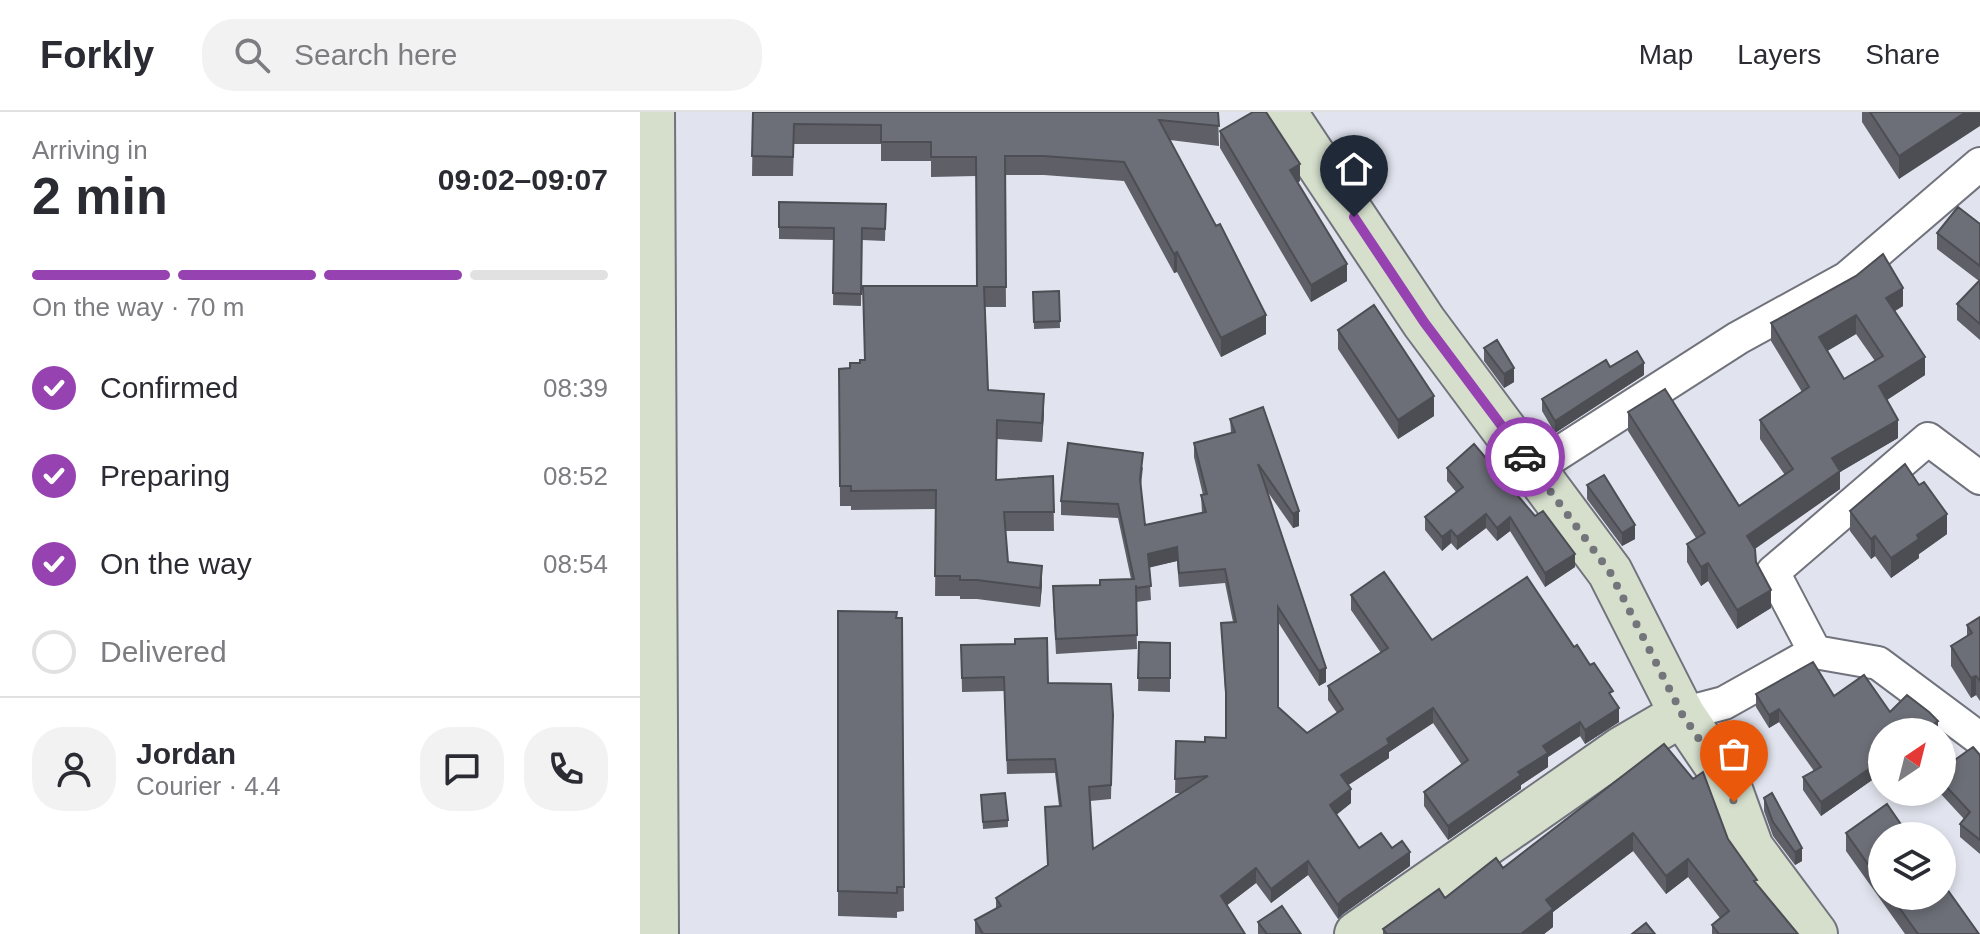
<!DOCTYPE html>
<html lang="en">
<head>
<meta charset="utf-8">
<style>
	body { margin:0; font-family:Arial,sans-serif; background:#f2f2f3; color:#2b2b33; height:100vh; display:flex; flex-direction:column; font-size:30px; white-space:nowrap }
	* { box-sizing:border-box; margin:0 }
	p { font-size:26px; color:#7c7c81 }
	.icon { flex:none; width:44px; height:44px; fill:none; stroke:currentColor; stroke-width:2; stroke-linecap:round; stroke-linejoin:round }
	.map { position:relative; flex:1; overflow:hidden }
	.side { display:flex; flex-direction:column; background:#fff; width:640px }
	.side>* { flex:none }
	.needle { width:52px; rotate:35deg }
	.buttons { position:absolute; left:1228px; top:606px; display:grid; gap:16px }
	.buttons a { display:grid; place-items:center; width:88px; height:88px; border-radius:50%; background:#fff; box-shadow:0 4px 12px #0003; font-size:40px }
	.pin { position:absolute; display:grid; place-items:center; width:68px; height:68px; color:#fff; margin:-82px -34px; border-radius:50% 50% 50% 0; rotate:-45deg; box-shadow:0 0 8px #0007 }
	.pin .icon { rotate:45deg }
	.courier { position:absolute; display:grid; place-items:center; width:80px; height:80px; margin:-40px; border:6px solid #9642b0; border-radius:50%; background:#fff; color:#222; box-shadow:0 2px 10px #0007 }
	.head em { font-style:normal; font-weight:600 }
	.head div { display:flex; flex-direction:column-reverse }
	.head { display:flex; align-items:center; justify-content:space-between; height:136px; padding:0 32px }
	h1 { font-size:52px; font-weight:600; line-height:60px }
	.bar { display:grid; grid-template-columns:repeat(4,1fr); gap:12px 8px; align-content:center; height:96px; padding:0 32px }
	.bar i { height:10px; border-radius:6px; background:#e1e1e2 }
	.bar .active { background:#9642b0 }
	.bar p { grid-column:span 4 }
	.line { display:flex; align-items:center; gap:20px; padding:0 32px; border-top:2px solid #e1e1e2 }
	.line div { flex:1 }
	.round { display:grid; place-items:center; flex:none; width:84px; height:84px; border-radius:32px; background:#f2f2f3 }
	ol { padding:0 32px; list-style:none }
	li { display:flex; align-items:center; gap:24px; height:88px }
	li p { margin-inline-start:auto }
	li .icon { padding:8px; border-radius:50%; background:#9642b0; color:#fff; stroke-width:4 }
	li:last-child { color:#7c7c81 }
	li i { width:44px; height:44px; border:4px solid #e1e1e2; border-radius:50% }
	header { display:flex; align-items:center; gap:48px; box-sizing:border-box; height:112px; padding:0 40px; background:#fff; border-bottom:2px solid #e1e1e2 }
	header strong { font-size:38px }
	nav { display:flex; gap:44px; margin-inline-start:auto; font-size:28px }
	.search { width:560px; height:72px; background:#f2f2f3; display:flex; align-items:center; gap:20px; box-sizing:border-box; padding:0 28px; border-radius:32px; color:#7c7c81; font-size:30px }
	main { display:flex; flex:1; min-height:0 }
	.map>svg:first-child { display:block }
	.lines { fill:none; stroke-linecap:round; stroke-linejoin:round }
	.street-casing { stroke:#71737c; stroke-width:36 }
	.secondary-casing { stroke:#71737c; stroke-width:48 }
	.street { stroke:#fff; stroke-width:32 }
	.secondary { stroke:#d5dfcc; stroke-width:44 }
	.wall { fill:#5e5f67; fill-rule:evenodd }
	.shaded-wall { fill:#4c4e54 }
	.building { fill:#6d6f78; stroke:#4c4e54; stroke-width:2; fill-rule:evenodd }
	.done { stroke:#73757b; stroke-width:8; stroke-dasharray:0 14.4 }
	.route { stroke:#9642b0; stroke-width:10 }
</style>
</head>
<body>
<header>
<strong>Forkly</strong>
<div class="search"><svg class="icon" aria-label="search" viewBox="0 0 24 24"><circle cx="10" cy="10" r="6"/><path d="M15 15l6 6"/></svg>Search here</div>
<nav><a>Map</a><a>Layers</a><a>Share</a></nav>
</header>
<main>
<section class="side">
<div class="head"><div><h1>2 min</h1><p>Arriving in</p></div><em>09:02–09:07</em></div>
<div class="bar"><i class="active"></i><i class="active"></i><i class="active"></i><i></i><p>On the way · 70 m</p></div>
<ol>
<li><svg class="icon" aria-label="check" viewBox="0 0 24 24"><path d="M5 12l5 5 9-10"/></svg>Confirmed<p>08:39</p></li>
<li><svg class="icon" aria-label="check" viewBox="0 0 24 24"><path d="M5 12l5 5 9-10"/></svg>Preparing<p>08:52</p></li>
<li><svg class="icon" aria-label="check" viewBox="0 0 24 24"><path d="M5 12l5 5 9-10"/></svg>On the way<p>08:54</p></li>
<li><i></i>Delivered</li>
</ol>
<div class="line" style="height:144px"><a class="round"><svg class="icon" aria-label="person" viewBox="0 0 24 24"><circle cx="12" cy="8" r="4"/><path d="M4 21q1-7 8-7t8 7"/></svg></a><div><b>Jordan</b><p>Courier · 4.4</p></div><a class="round"><svg class="icon" aria-label="chat" viewBox="0 0 24 24"><path d="M4 5h16v11H9l-5 4z"/></svg></a><a class="round"><svg class="icon" aria-label="phone" viewBox="0 0 24 24"><path d="M5 4h4l2 5-3 2q2 4 5 5l2-3 5 2v4C11 20 4 13 5 4z"/></svg></a></div>
</section>
<div class="map">
<svg width="1340" height="822" viewBox="0 0 1340 822">
	<rect width="100%" height="100%" fill="#e1e4ee"/>
	<g class="lines">
		<defs>
			<path id="street" d="M894 357 1098 226 1207 166 1340 52
				M1175 540 1238 551 1340 627
				M1042 602 1084 591 1175 540 1133 460 1288 327 1340 366"/>
			<path id="secondary" d="M12 0 16 822
				M644 0 784 210 970 460 1042 602 1086 667 1111 736 1175 822
				M717 822 982 637 1042 602"/>
		</defs>
		<use href="#street" class="street-casing"/>
		<use href="#secondary" class="secondary-casing"/>
		<use href="#street" class="street"/>
		<use href="#secondary" class="secondary"/>
	</g>
	<path class="wall" d="M113 0H578L579 34 530 28 626 222 581 245 537 160 534 161 484 69 404 63H365L366 195H345L348 278 404 301 402 330 357 327 356 368 413 364 414 419H365L368 450 402 473 400 495 337 487H320V484H295L296 397 211 398V394H200L199 257 210 256 225 248 337 174 336 64 291 65V49H241V32H154L153 64H112Z
		M1222 0H1340L1259 67 1222 10Z
		M580 19 660 69 657 71 707 169 671 190 580 36Z
		M139 90 246 92 245 129 222 128 221 194 193 193 194 128 139 127Z
		M1340 112V228L1317 208V192L1339 169 1297 137V121Z
		M419 179 420 216 394 217 393 180Z
		M1263 194 1255 199 1285 263 1247 288 1258 326 1200 360V377L1115 437 1116 450 1131 496 1097 517 1068 469 1061 474 1047 450V432L1056 426 988 319V300L1099 394 1145 363 1120 327V308L1162 280 1131 229V211ZM1216 222 1235 249 1204 267 1187 239Z
		M698 218 794 304 758 327 698 237Z
		M844 236 874 270 864 276 844 249Z
		M1004 263 915 321 902 299V287Z
		M623 295 659 414 653 416 627 379 686 570 679 574 638 510V595L667 621 697 601 688 588V574L741 541 711 498V483L792 528 934 535 973 586 979 610 945 632 940 624 908 645V655L881 673V677L808 728 784 694V680L822 653 793 611 749 640V646L708 673 711 691 696 703 719 736H752L770 754 703 802 698 807 668 763 631 791 616 771 587 793 605 822H335V808L356 797V786L408 753 405 695 419 694 415 661 367 662 364 579 322 580 321 533 408 571 473 603 471 687 450 689 453 737 542 681H535L536 629 565 630 586 626V595L581 511 593 510 585 471 539 475 537 449 509 455 511 488 496 490 497 537 416 542 413 488 460 473 491 467 478 406 421 403V389L503 355 501 374 505 413 562 401 561 383H563L554 345V331L591 321 590 307Z
		M807 356 935 455 905 475 870 419 857 429 846 416 817 438 811 431 802 439 785 418V405L816 380 807 369Z
		M947 373 995 427 982 434 947 387Z
		M1210 399 1307 422 1279 442V446L1251 466 1235 444 1231 447 1210 419Z
		M198 499 262 506 264 799 257 800V806L198 804Z
		M1340 505V589L1336 583 1331 586 1311 554V534L1327 524V513Z
		M499 530 530 531V580L498 579Z
		M1116 582 1194 584 1250 600 1298 620H1242V661L1181 704 1163 678V665L1174 659 1139 610 1129 616 1116 595Z
		M1024 632 1117 772 1158 822H1072V813L1080 806 1048 765 1026 782 993 739 913 800V815L904 822H743V817L863 756Z
		M1340 643V742L1320 725V712L1324 707 1299 680H1302V657Z
		M341 683 368 708V715L343 717Z
		M1124 686 1162 749 1155 753 1133 724 1124 699Z
		M1206 721 1242 724V784H1302L1339 822H1265L1206 739Z
		M618 810 661 822H618Z"/>
	<path class="shaded-wall" d="M1326 0H1340V14L1259 67V44Z
		M660 52V69L650 75V58Z
		M537 140V160L534 161V142Z
		M707 152V169L671 190V173Z
		M1263 176V194L1246 204V186Z
		M626 203V222L581 245V226Z
		M1216 203V222L1179 244V225Z
		M1285 245V263L1239 293V274Z
		M1004 251V263L915 321V309Z
		M874 256V270L864 276V262Z
		M404 282V301L402 330V311Z
		M794 284V304L758 327V308Z
		M1258 308V326L1200 360V377L1107 442V424L1192 346Z
		M659 399V414L653 416V402Z
		M846 402V416L817 438V425Z
		M1307 402V422L1279 442V446L1251 466V446L1277 423Z
		M870 405V419L857 429V416Z
		M995 413V427L982 434V421Z
		M811 418V431L802 439V425Z
		M1235 424V444L1231 447V427Z
		M537 435V449L508 456V442Z
		M935 442V455L905 475V461Z
		M1068 451V469L1061 474V455Z
		M402 454V473L400 495V476Z
		M1131 478V496L1097 517V498Z
		M686 556V570L679 574V559Z
		M1336 564V583L1331 586V566Z
		M793 596V611L749 640V646L701 678V663L747 627Z
		M979 596V610L945 632V618Z
		M1139 597V610L1129 616V603Z
		M1298 609V620H1282Z
		M940 610V624L908 645V655L881 673V677L808 728V714L878 660 903 634Z
		M1242 648V661L1181 704V690Z
		M711 677V691L690 708V693Z
		M993 721V739L913 800V815L904 822H881L906 788Z
		M1162 736V749L1155 753V740Z
		M770 740V754L703 802 698 807V793L703 787Z
		M1048 747V765L1026 782V764Z
		M668 749V763L631 791V777Z
		M616 756V771L581 798V784Z"/>
	<path class="building" d="M113 0H578L579 14 519 8 576 114 580 112 626 203 581 226 537 140 534 142 484 50 404 44H365L366 175H344L348 278 404 282 402 311 357 308 356 368 413 364 414 400H364L368 450 402 454 400 476 337 468H320V464H295L296 378 211 379V374H200L199 257 210 256V251H220V248H225L223 174H337L336 45H291V30H241V13L154 12 153 45 112 44Z
		M613 0H626L660 52 650 58 707 152 671 173 580 19Z
		M1230 0H1326L1259 44Z
		M139 90 246 92 245 117 222 116 221 182 193 181 194 116 139 115Z
		M1318 95 1340 112V154L1297 121Z
		M1243 142 1263 176 1246 186 1285 245 1239 274 1258 308 1192 346 1200 359 1107 424 1115 437 1116 450 1131 478 1097 498 1068 451 1061 455 1047 432 1065 421 988 300 1025 277 1099 394 1153 357 1120 308 1169 275 1131 211 1216 164ZM1216 203 1243 244 1204 267 1179 225Z
		M1340 168V212L1317 192Z
		M419 179 420 209 394 210 393 180Z
		M734 193 794 284 758 308 698 218Z
		M857 228 874 256 864 262 844 236Z
		M997 239 1004 251 915 309 902 287 966 248 970 255Z
		M623 295 659 399 653 402 618 352 686 556 679 559 638 495V595L667 621 703 597 688 574 748 536 711 483 744 460 792 528 887 465 934 535 937 533 950 553 954 551 973 579 969 581 979 596 945 618 940 610 903 634 908 641 878 660 881 663 808 714 784 680 828 648 793 596 747 627 749 632 701 663 711 677 690 693 719 736 741 721 752 736 762 729 770 740 703 787 698 793 668 749 631 777 616 756 581 784 605 822H343L335 808 361 794 356 786 408 753 405 695 421 694 415 647 367 648 364 565 322 566 321 533 375 532V527L407 526 408 571 471 572 473 603 471 673 449 675 453 737 568 664 535 667 536 629 565 630V625L586 626V581L581 511 596 510 585 457 539 461 537 435 508 442 511 474 496 476V473L497 523 416 527 413 474 460 473V468L494 467 478 392 421 389 428 331 503 341 500 367 505 413 566 400 561 383 567 382 554 331 595 320 590 307Z
		M834 332 895 404 903 399 935 442 905 461 870 405 857 416 846 402 817 425 811 418 802 425 785 405 823 375 807 356Z
		M1265 352 1279 373 1284 370 1307 402 1277 423 1279 427 1251 446 1235 424 1231 427 1210 399Z
		M964 363 995 413 982 421 947 373Z
		M198 499 257 500 256 506H262L264 775H257V781L198 779Z
		M1340 505V569L1336 564 1331 566 1311 534 1332 521 1327 513Z
		M499 530 530 531V566H498Z
		M1173 550 1194 584 1224 563 1250 600 1267 583 1289 600 1298 609 1282 620H1242V648L1181 690 1163 665 1181 655 1139 597 1129 603 1116 582Z
		M1024 632 1053 667 1063 660 1088 727 1117 768 1114 769 1158 822H1079L1072 813 1089 799 1048 747 1026 764 993 721 906 788 913 797 881 822H747L743 817 799 777 805 786 856 746 863 756Z
		M1333 635 1340 643V728L1320 712 1330 700 1302 670V657Z
		M365 681 368 708 343 710 341 683Z
		M1132 681 1162 736 1155 740 1133 710 1124 686Z
		M1247 692 1269 724H1242V772L1206 721Z
		M1302 770 1339 822H1278L1251 784H1302Z
		M642 794 661 822H627L618 810Z
		M1006 811 1015 822H992Z"/>
	<g class="lines">
		<path class="done" d="M885 345 970 460 1042 602 1086 667 1094 690"/>
		<path class="route" d="M714 105 784 210 885 345"/>
	</g>
</svg>
<div class="buttons">
<a><svg class="needle" viewBox="-14 -14 28 28"><path d="M0-13l5 13h-10z" fill="#e53935"/><path d="M0 13l5-13h-10z" fill="#7c7c81"/></svg></a>
<a><svg class="icon" aria-label="layers" viewBox="0 0 24 24"><path d="M12 4l9 5-9 5-9-5zM3 14l9 5 9-5"/></svg></a>
</div>
<div class="pin" style="left:1094px;top:690px;background:#ea580c"><svg class="icon" aria-label="bag" viewBox="0 0 24 24"><path d="M5 8h14l-1 12H6zM9 8a3 3 0 0 1 6 0"/></svg></div>
<div class="pin" style="left:714px;top:105px;background:#1f2937"><svg class="icon" aria-label="home" viewBox="0 0 24 24"><path d="M3 11l9-7 9 7M6 9v11h12V9"/></svg></div>
<div class="courier" style="left:885px;top:345px"><svg class="icon" aria-label="car" viewBox="0 0 24 24"><path d="M5 17H2v-5l4-1 3-4h7l3 4 3 1v5h-3M9 17h6M6 11h13"/><circle cx="7" cy="17" r="2"/><circle cx="17" cy="17" r="2"/></svg></div>
</div>
</main>
</body>
</html>
